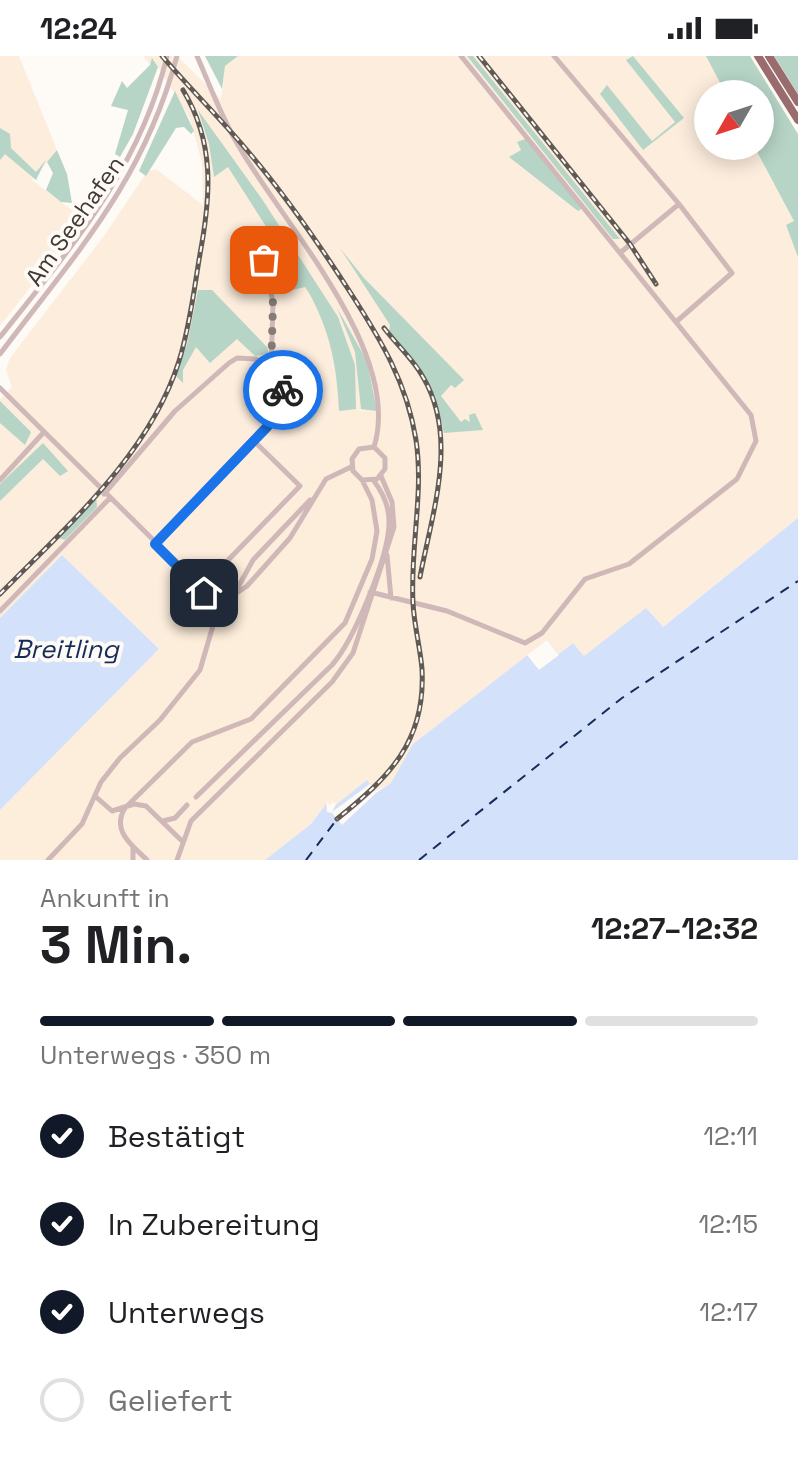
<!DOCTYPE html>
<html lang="de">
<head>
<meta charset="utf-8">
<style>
	body { margin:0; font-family:"Space Grotesk",sans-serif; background:#f2f2f2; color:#202124; height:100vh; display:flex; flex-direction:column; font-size:30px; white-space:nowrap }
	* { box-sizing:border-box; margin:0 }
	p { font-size:26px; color:#757577 }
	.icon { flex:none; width:44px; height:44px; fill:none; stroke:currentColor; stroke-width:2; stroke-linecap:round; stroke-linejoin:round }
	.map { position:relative; height:804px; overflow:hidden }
	.drawer { display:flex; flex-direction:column; background:#fff; flex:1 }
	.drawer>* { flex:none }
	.needle { width:52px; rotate:231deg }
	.tools { position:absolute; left:694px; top:24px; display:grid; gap:16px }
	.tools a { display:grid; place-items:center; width:80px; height:80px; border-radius:50%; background:#fff; box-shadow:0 4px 20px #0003; font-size:40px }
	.pin { position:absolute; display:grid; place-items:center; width:68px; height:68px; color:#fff; margin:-34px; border-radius:16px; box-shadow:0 4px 12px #0006 }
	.courier { position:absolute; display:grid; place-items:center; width:80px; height:80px; margin:-40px; border:6px solid #1a73e8; border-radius:50%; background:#fff; color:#222; box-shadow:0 2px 10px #0007 }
	.head em { font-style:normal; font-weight:600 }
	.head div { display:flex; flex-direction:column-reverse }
	.head { display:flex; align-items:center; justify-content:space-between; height:136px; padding:0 40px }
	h1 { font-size:52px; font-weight:600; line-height:60px }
	.bar { display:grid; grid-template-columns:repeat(4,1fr); gap:12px 8px; align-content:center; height:96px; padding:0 40px }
	.bar i { height:10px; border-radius:6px; background:#e0e0e0 }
	.bar .on { background:#111827 }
	.bar p { grid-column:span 4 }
	ol { padding:0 40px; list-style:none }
	li { display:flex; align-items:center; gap:24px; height:88px }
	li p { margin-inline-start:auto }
	li .icon { padding:8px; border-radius:50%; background:#111827; color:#fff; stroke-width:4 }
	li:last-child { color:#757577 }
	li i { width:44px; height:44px; border:4px solid #e0e0e0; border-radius:50% }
	.status { display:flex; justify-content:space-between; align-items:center; height:56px; padding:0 40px; background:#fff; direction:ltr }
	.status svg { height:22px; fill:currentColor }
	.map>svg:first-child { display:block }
	.built { fill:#fceddd }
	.industrial { fill:#fdeedb }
	.green { fill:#b7d5c6 }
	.water { fill:#d4e1fa }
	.pier { fill:#fefaf6 }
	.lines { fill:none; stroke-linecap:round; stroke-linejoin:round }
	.ferry { stroke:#152c5b; stroke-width:2; stroke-dasharray:10 8; stroke-linecap:butt }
	.minor { stroke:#d0b8b8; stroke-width:5 }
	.highway { stroke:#9b6c6d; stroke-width:8 }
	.rail-casing { stroke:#615a54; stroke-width:5 }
	.rail { stroke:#fefaf6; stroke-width:2; stroke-dasharray:6; stroke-linecap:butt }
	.done { stroke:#847d77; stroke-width:8; stroke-dasharray:0 14.4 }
	.route { stroke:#1a73e8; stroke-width:10 }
	.labels { text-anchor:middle; stroke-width:8; stroke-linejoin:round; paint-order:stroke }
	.street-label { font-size:24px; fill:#423a33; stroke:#fefaf6 }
	.water-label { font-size:26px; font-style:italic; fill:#152c5b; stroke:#fefaf6 }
</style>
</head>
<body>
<div class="status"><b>12:24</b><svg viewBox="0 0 49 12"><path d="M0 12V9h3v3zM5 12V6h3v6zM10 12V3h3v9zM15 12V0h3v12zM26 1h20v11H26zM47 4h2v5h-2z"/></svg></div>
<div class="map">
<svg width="798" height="804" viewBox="0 0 798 804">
	<rect width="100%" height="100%" fill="#fefaf6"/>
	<path class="built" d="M0 0H19L57 94 32 124 84 163 0 270Z
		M143 0H177L221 43 225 10 238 0H708L728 38H708V90H755L795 165 786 170 798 198V462L655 577 639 558 584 600 573 587 539 614 527 600 413 688 408 686 421 639 418 587 413 546 396 543 365 354 339 356 302 434 218 520 159 593 62 499 0 562V343L12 331 6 314 10 302 104 180 147 116 156 113 203 149 202 107 190 63 153 3 151 9Z"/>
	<path class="industrial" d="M377 351H385L399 452 396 543 413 545 422 613 419 652 408 686 413 688 392 727 332 757 327 756 325 749 311 768 265 804H0V754L159 593 218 520 302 434 339 355 376 354Z"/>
	<path class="green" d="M205 0H238L225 10 222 33Z
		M467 0H473L620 183H613Z
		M633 0 684 62 643 94 600 38 607 29 652 85 675 66 626 4Z
		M706 0H750L798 78V201L786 169 794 165 754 90H760V38H726Z
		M774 0H798V38Z
		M152 2 158 11 133 78 120 101 115 98 128 54 111 50 122 25 127 32 150 9Z
		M175 35 194 75 191 78 184 71 176 72 146 120 139 115Z
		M198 54 262 143 338 261 355 309 356 353 339 355C337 310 330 275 309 237L305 231 292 234 287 215 280 216 274 183 228 111 214 121 209 88Z
		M0 72 10 78 11 92 36 116 46 104 36 124 5 98 0 104Z
		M528 82 583 152 578 155 509 101 521 94 517 86Z
		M57 94 67 118 72 147 61 146 46 134 53 117 47 106Z
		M340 192 364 222 464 324 455 332 451 329 441 340 461 366 465 363 470 366 469 359 475 357 483 374 444 377C435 330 419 309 389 275L390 269Z
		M198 234H212L267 291 269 298 255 300 237 283 210 307 196 291 183 314V327L176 320 187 288Z
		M337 252 367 305 377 355 361 353 355 296Z
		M0 345 31 376 25 389 0 367Z
		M43 387 68 415 60 420 43 403 0 445V428Z
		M96 440 97 451 65 484 58 482Z"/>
	<path class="water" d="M798 462V804H265L311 768 326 748 327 756 367 724 376 737 391 727 413 688 547 584 559 598 573 587 584 600 646 552 663 571Z
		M62 499 159 593 0 754V562Z"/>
	<path class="pier" d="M547 584 559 599 539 614 527 599Z
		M370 728 376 737 342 769 332 757 327 756V745L330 750 332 746 336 748 332 756Z"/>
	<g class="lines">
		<path class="ferry" d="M306 804 337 763
			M419 804 622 642 798 525"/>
		<path class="minor" d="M197 0C211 32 223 65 241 94 287 172 403 298 374 391
			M461 0 620 197 679 148 554 0
			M264 204 273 247 271 314
			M676 266 732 217 679 148
			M0 281C69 194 141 111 167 0
			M0 298C76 197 143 126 177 0
			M0 332 219 549
			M0 424 44 376
			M104 438 175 355 229 307 237 302 256 303 271 316 284 334 281 349 267 371 155 488
			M387 499 391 542
			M200 533 300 430 254 385
			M236 535 253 504 310 444
			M370 536 447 555 525 587 542 577 585 523 629 508 737 423 756 385 751 359 620 197
			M219 549 247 530 290 482 326 423 351 411
			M0 555 109 443
			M95 740 112 755 134 748 146 750 182 785
			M196 741 332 609C354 584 390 498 389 465 389 449 383 437 374 425
			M163 765 175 762 187 749
			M48 804 82 768 101 726 120 702 160 664 200 614 219 549
			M133 804V791
			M147 804C132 789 111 775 125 752L192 686 251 663 345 567 372 503 377 475 372 444 362 424 353 415 352 403 359 393 374 391 385 402V413L377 423 362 424
			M177 804 191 765 332 626 353 597 394 471 392 446 381 420"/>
		<path class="highway" d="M758 0 798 64
			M769 0 798 46"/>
		<defs>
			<path id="rail" d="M162 0C191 34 223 65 251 99 288 143 319 188 350 236 381 284 407 327 416 384 424 437 410 492 413 547 414 569 420 590 422 613 426 686 389 721 337 763
				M479 0 630 188 656 228
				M384 272C397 289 413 303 423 321 459 382 432 457 420 521
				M0 538C67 470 150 398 179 305 190 270 194 233 200 198 211 139 215 87 183 34"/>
		</defs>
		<use href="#rail" class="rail-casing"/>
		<use href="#rail" class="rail"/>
	</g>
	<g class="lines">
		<path class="done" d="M264 204 273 247 271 316 283 334"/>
		<path class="route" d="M204 537 155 488 267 371 281 349 283 334"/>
	</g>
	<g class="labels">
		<g class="street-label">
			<text transform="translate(75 165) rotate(-55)" y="8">Am Seehafen</text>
		</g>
		<g class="water-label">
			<text x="66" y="602">Breitling</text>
		</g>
	</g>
</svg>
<div class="tools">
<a><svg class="needle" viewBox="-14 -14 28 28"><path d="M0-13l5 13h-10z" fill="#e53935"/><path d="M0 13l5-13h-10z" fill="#757577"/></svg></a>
</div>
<div class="pin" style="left:264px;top:204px;background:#ea580c"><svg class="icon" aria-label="bag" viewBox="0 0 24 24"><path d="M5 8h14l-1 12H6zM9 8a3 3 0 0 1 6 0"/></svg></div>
<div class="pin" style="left:204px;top:537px;background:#1f2937"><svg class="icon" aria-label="home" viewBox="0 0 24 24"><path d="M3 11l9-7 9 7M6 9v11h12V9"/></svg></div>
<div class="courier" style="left:283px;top:334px"><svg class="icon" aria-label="bike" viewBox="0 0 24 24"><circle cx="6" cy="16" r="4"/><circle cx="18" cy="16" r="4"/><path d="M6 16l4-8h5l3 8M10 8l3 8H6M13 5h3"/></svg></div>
</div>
<section class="drawer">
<div class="head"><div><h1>3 Min.</h1><p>Ankunft in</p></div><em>12:27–12:32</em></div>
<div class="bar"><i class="on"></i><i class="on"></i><i class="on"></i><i></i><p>Unterwegs · 350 m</p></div>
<ol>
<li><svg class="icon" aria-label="check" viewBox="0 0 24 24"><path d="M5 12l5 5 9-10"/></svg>Bestätigt<p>12:11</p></li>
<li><svg class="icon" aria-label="check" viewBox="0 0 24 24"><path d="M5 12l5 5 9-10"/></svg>In Zubereitung<p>12:15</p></li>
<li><svg class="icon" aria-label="check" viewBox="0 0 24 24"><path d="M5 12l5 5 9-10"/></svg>Unterwegs<p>12:17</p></li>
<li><i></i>Geliefert</li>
</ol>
</section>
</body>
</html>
